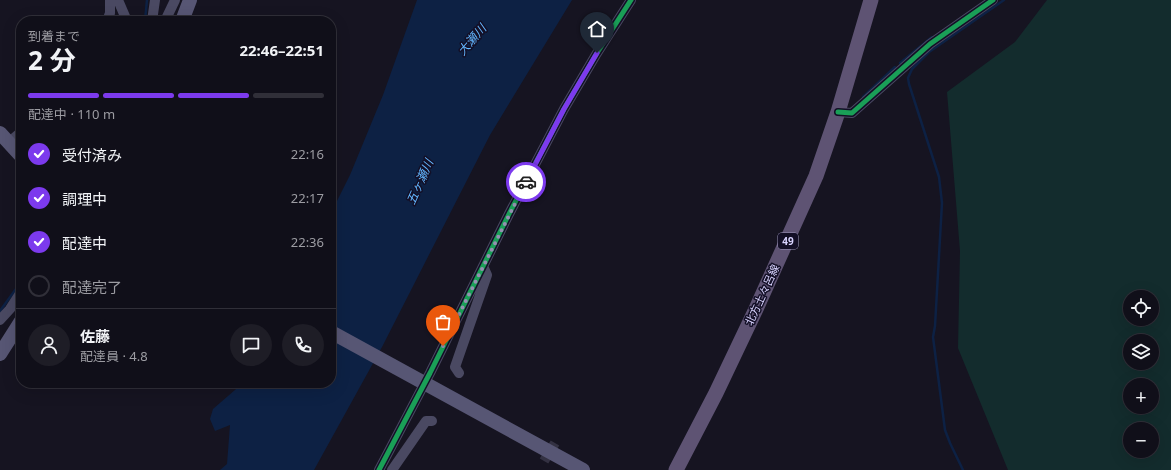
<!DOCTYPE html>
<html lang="ja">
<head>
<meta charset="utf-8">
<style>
	body { margin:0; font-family:"Noto Sans","Noto Sans JP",sans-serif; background:#1e1d26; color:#f1f3f6; height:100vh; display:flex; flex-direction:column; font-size:15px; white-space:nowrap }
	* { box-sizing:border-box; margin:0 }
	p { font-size:13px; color:#9c9ca2 }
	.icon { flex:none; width:22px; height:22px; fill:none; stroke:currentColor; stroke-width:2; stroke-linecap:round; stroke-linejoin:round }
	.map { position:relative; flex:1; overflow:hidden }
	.sheet { position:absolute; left:16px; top:16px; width:320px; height:372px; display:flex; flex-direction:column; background:#100f19; border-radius:16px; box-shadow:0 4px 16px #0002,0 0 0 1px #302f38 }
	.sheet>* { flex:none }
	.controls { position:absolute; left:1123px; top:290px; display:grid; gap:8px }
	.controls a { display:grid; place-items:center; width:36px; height:36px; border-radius:50%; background:#100f19; box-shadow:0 4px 16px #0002,0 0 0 1px #302f38; font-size:20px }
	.pin { position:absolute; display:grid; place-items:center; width:34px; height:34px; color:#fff; margin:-41px -17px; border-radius:50% 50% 50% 0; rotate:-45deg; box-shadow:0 0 4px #0007 }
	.pin .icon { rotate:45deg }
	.courier { position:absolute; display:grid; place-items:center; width:40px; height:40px; margin:-20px; border:3px solid #7c3aed; border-radius:50%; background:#fff; color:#222; box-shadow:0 1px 5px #0007 }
	.overview em { font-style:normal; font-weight:700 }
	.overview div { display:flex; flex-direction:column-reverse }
	.overview { display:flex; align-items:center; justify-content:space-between; height:68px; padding:0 12px }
	h1 { font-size:26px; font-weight:700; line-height:30px }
	.bar { display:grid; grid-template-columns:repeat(4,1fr); gap:6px 4px; align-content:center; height:48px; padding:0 12px }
	.bar i { height:5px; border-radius:3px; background:#302f38 }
	.bar .active { background:#7c3aed }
	.bar p { grid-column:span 4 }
	.line { display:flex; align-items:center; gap:10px; padding:0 12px; border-top:1px solid #302f38 }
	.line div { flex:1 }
	.round { display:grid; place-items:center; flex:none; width:42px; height:42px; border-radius:21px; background:#1e1d26 }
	ol { padding:0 12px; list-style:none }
	li { display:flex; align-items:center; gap:12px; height:44px }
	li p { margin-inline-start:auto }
	li .icon { padding:4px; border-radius:50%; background:#7c3aed; color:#fff; stroke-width:4 }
	li:last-child { color:#9c9ca2 }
	li i { width:22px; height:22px; border:2px solid #302f38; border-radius:50% }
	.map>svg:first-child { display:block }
	.green { fill:#132c2d; fill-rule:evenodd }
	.water { fill:#0d2144 }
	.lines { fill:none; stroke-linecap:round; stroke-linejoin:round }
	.stream { stroke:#0d2144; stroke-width:2.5 }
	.street-tunnel { stroke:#333142; stroke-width:10; stroke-dasharray:10 5; stroke-linecap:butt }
	.street { stroke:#4a4962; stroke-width:10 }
	.secondary { stroke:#575674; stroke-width:14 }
	.primary { stroke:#5e5373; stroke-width:15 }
	.cycleway-casing { stroke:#130f26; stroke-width:8 }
	.cycleway { stroke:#1a9f57; stroke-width:5 }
	.done { stroke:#9591b1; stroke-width:4; stroke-dasharray:0 7.2 }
	.route { stroke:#7c3aed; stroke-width:5 }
	.labels { text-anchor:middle; stroke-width:3; stroke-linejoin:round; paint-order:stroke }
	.shield { fill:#130f26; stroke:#9e99be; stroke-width:1 }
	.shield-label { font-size:10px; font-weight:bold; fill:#d9d4ff }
	.street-label { font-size:11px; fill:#d9d4ff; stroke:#130f26 }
	.water-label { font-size:12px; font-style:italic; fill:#62b6ff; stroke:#130f26 }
</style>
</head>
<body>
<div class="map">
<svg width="1171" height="470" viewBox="0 0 1171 470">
	<rect width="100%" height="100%" fill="#161421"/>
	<path class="green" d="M1047 0H1171V470H1008L958 348 960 251 947 92 1015 42ZM1130 297H1152V319H1130ZM1130 341H1152V363H1130ZM1130 385H1152V407H1130ZM1130 429H1152V451H1130Z"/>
	<path class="water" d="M417 0H572L490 135 382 347 314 470H220L227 464 230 425 215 431 210 419 213 409 243 383H331V213L350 175 383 95Z"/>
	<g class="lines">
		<path class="stream" d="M145 21 147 0
			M900 63 932 37
			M863 97 895 67
			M0 311 21 282
			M963 470 950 443 945 430 933 337 935 326 942 203 939 177 909 84 908 78 912 69 929 52 1004 0"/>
		<path class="street-tunnel" d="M544 461 555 443"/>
		<path class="street" d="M118 0 127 21
			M107 21 110 13V0
			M152 21 155 0
			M165 21 175 0
			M838 112 852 113 930 44 993 0
			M8 143 21 132
			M0 320 10 309 21 292
			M459 373 455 367 487 275 483 266
			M379 470 430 373 509 214 564 109 597 53 631 0
			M392 470 426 421H432"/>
		<path class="secondary" d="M182 21 190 0
			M0 133 21 156
			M331 332 583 470
			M0 354 21 321"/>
		<path class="primary" d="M676 470 716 393 756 309 816 176 838 112 871 0"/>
		<defs>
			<path id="cycleway" d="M838 112 852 113 930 44 993 0
				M379 470 430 373 509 214 564 109 597 53 631 0"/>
		</defs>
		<use href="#cycleway" class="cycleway-casing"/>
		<use href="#cycleway" class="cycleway"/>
	</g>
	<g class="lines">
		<path class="done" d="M443 346 526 182"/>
		<path class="route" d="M526 182 564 109 597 53"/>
	</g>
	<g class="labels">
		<rect class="shield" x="778" y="233" width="20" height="16" rx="3"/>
		<g class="shield-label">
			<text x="788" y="245">49</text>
		</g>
		<g class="street-label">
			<text transform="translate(762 295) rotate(-65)" y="4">北方土々呂線</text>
		</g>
		<g class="water-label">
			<text transform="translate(472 40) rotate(-49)" y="4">大瀬川</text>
			<text transform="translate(420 182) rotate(-66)" y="4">五ヶ瀬川</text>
		</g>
	</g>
</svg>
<div class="controls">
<a><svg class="icon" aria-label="locate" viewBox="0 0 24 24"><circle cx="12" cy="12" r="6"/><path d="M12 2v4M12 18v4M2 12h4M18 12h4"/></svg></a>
<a><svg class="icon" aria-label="layers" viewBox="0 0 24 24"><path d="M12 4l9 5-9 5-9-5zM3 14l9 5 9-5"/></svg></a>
<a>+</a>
<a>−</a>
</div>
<div class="pin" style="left:443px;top:346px;background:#ea580c"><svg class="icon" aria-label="bag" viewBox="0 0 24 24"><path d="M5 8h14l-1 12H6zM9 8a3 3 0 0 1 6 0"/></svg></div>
<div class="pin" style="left:597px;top:53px;background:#1f2937"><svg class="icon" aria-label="home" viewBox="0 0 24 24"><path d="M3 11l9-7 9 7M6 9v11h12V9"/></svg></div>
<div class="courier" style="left:526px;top:182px"><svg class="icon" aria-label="car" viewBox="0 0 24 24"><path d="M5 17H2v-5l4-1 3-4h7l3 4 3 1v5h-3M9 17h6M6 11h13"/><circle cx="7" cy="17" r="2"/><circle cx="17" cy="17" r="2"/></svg></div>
<section class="sheet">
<div class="overview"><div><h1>2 分</h1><p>到着まで</p></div><em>22:46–22:51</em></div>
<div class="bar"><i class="active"></i><i class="active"></i><i class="active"></i><i></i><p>配達中 · 110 m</p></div>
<ol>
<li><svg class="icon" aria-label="check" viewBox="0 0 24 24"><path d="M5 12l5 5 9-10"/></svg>受付済み<p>22:16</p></li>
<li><svg class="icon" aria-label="check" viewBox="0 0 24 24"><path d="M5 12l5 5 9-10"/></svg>調理中<p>22:17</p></li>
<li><svg class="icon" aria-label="check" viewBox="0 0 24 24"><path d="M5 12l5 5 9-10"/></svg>配達中<p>22:36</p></li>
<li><i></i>配達完了</li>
</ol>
<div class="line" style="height:72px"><a class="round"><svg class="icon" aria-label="person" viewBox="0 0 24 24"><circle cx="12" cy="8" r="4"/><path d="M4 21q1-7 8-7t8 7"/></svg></a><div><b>佐藤</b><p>配達員 · 4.8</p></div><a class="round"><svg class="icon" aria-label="chat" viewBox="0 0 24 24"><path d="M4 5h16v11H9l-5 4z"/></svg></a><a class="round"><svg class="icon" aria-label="phone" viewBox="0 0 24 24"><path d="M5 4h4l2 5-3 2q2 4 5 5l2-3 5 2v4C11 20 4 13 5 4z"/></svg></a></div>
</section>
</div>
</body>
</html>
